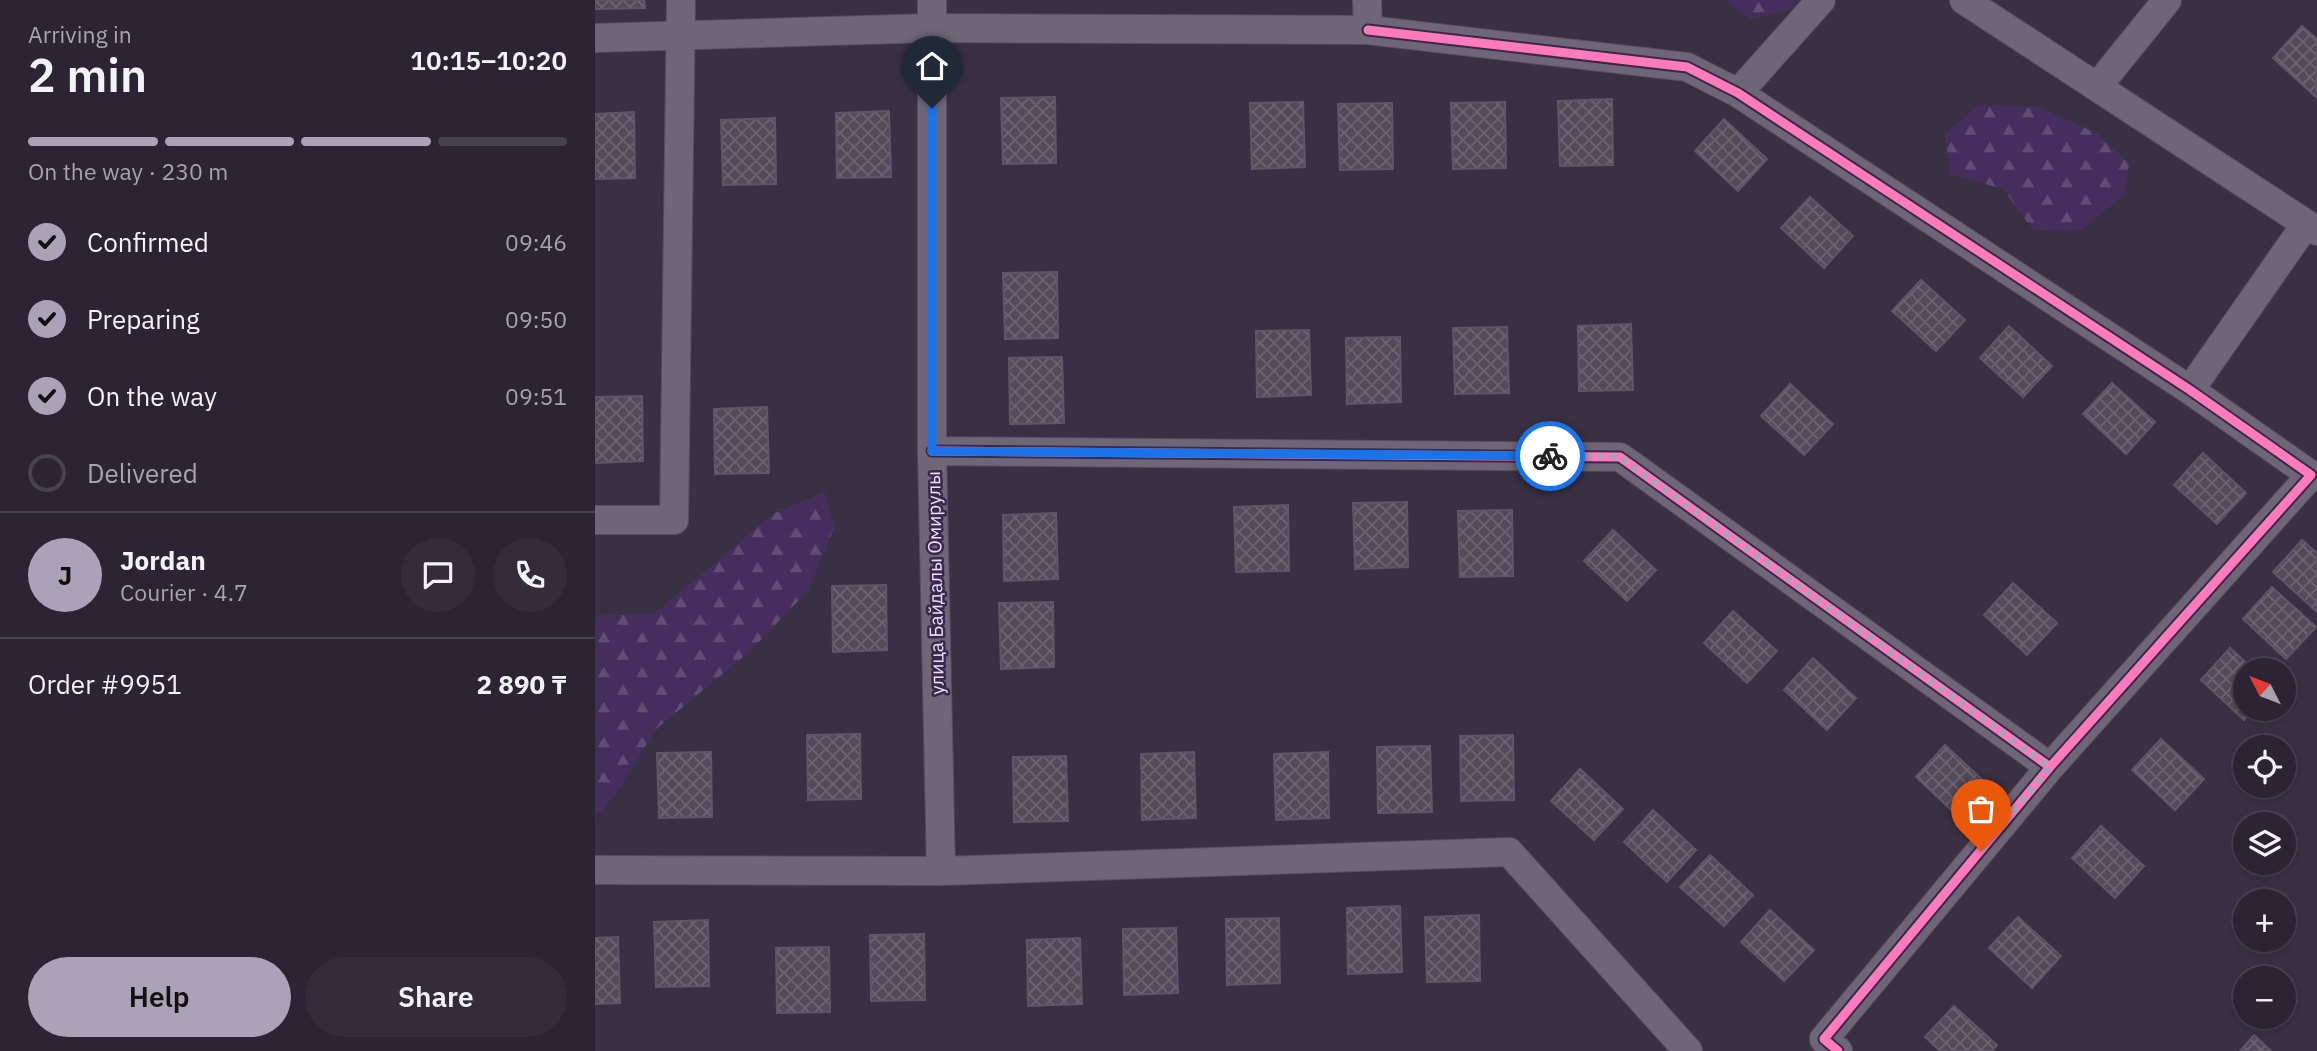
<!DOCTYPE html>
<html lang="en">
<head>
<meta charset="utf-8">
<style>
	body { margin:0; font-family:"IBM Plex Sans",sans-serif; background:#342c3b; color:#f1f3f6; height:100vh; display:flex; flex-direction:column; font-size:26px; white-space:nowrap }
	* { box-sizing:border-box; margin:0 }
	p { font-size:23px; color:#a6a4ac }
	.icon { flex:none; width:38px; height:38px; fill:none; stroke:currentColor; stroke-width:2; stroke-linecap:round; stroke-linejoin:round }
	.map { position:relative; flex:1; overflow:hidden }
	.panel { display:flex; flex-direction:column; background:#2c2433; width:595px }
	.panel>* { flex:none }
	.needle { width:46px; rotate:312deg }
	.fabs { position:absolute; left:1638px; top:658px; display:grid; gap:14px }
	.fabs a { display:grid; place-items:center; width:63px; height:63px; border-radius:50%; background:#2c2433; box-shadow:0 4px 10px #0003,0 0 0 2px #48414e; font-size:35px }
	.pin { position:absolute; display:grid; place-items:center; width:60px; height:60px; color:#fff; margin:-72px -30px; border-radius:50% 50% 50% 0; rotate:-45deg; box-shadow:0 0 7px #0007 }
	.pin .icon { rotate:45deg }
	.courier { position:absolute; display:grid; place-items:center; width:70px; height:70px; margin:-35px; border:5px solid #1a73e8; border-radius:50%; background:#fff; color:#222; box-shadow:0 2px 9px #0007 }
	.head em { font-style:normal; font-weight:600 }
	.head div { display:flex; flex-direction:column-reverse }
	.head { display:flex; align-items:center; justify-content:space-between; height:119px; padding:0 28px }
	h1 { font-size:46px; font-weight:600; line-height:52px }
	.bar { display:grid; grid-template-columns:repeat(4,1fr); gap:10px 7px; align-content:center; height:84px; padding:0 28px }
	.bar i { height:9px; border-radius:5px; background:#48414e }
	.bar .current { background:#aca2b8 }
	.bar p { grid-column:span 4 }
	.line { display:flex; align-items:center; gap:18px; padding:0 28px; border-top:2px solid #48414e }
	.line div { flex:1 }
	.round { display:grid; place-items:center; flex:none; width:74px; height:74px; border-radius:37px; background:#342c3b }
	ol { padding:0 28px; list-style:none }
	li { display:flex; align-items:center; gap:21px; height:77px }
	li p { margin-inline-start:auto }
	li .icon { padding:7px; border-radius:50%; background:#aca2b8; color:#111; stroke-width:4 }
	li:last-child { color:#a6a4ac }
	li i { width:38px; height:38px; border:4px solid #48414e; border-radius:50% }
	.action { display:flex; gap:14px; margin-top:auto; padding:14px 28px }
	.action a { flex:1; height:80px; border-radius:42px; background:#aca2b8; color:#111; font-size:28px; font-weight:600; line-height:80px; text-align:center }
	.action a+a { background:#342c3b; color:#f1f3f6 }
	main { display:flex; flex:1; min-height:0 }
	.map>svg:first-child { display:block }
	.forest { fill:url(#forest-firs) }
	.building { fill:url(#building-cross-hatch); stroke:#605566; stroke-width:2 }
	.lines { fill:none; stroke-linecap:round; stroke-linejoin:round }
	.minor-casing { stroke:#564d5f; stroke-width:30 }
	.minor { stroke:#6e6676; stroke-width:28 }
	.cycleway-casing { stroke:#3a284c; stroke-width:13 }
	.cycleway { stroke:#fd7abc; stroke-width:9 }
	.done { stroke:#aca2b8; stroke-width:7; stroke-dasharray:0 12.6 }
	.route { stroke:#1a73e8; stroke-width:9 }
	.labels { text-anchor:middle; stroke-width:5; stroke-linejoin:round; paint-order:stroke }
	.street-label { font-size:19px; fill:#e9dff6; stroke:#3a284c }
</style>
</head>
<body>
<main>
<section class="panel">
<div class="head"><div><h1>2 min</h1><p>Arriving in</p></div><em>10:15–10:20</em></div>
<div class="bar"><i class="current"></i><i class="current"></i><i class="current"></i><i></i><p>On the way · 230 m</p></div>
<ol>
<li><svg class="icon" aria-label="check" viewBox="0 0 24 24"><path d="M5 12l5 5 9-10"/></svg>Confirmed<p>09:46</p></li>
<li><svg class="icon" aria-label="check" viewBox="0 0 24 24"><path d="M5 12l5 5 9-10"/></svg>Preparing<p>09:50</p></li>
<li><svg class="icon" aria-label="check" viewBox="0 0 24 24"><path d="M5 12l5 5 9-10"/></svg>On the way<p>09:51</p></li>
<li><i></i>Delivered</li>
</ol>
<div class="line" style="height:126px"><b class="round" style="background:#aca2b8;color:#111">J</b><div><b>Jordan</b><p>Courier · 4.7</p></div><a class="round"><svg class="icon" aria-label="chat" viewBox="0 0 24 24"><path d="M4 5h16v11H9l-5 4z"/></svg></a><a class="round"><svg class="icon" aria-label="phone" viewBox="0 0 24 24"><path d="M5 4h4l2 5-3 2q2 4 5 5l2-3 5 2v4C11 20 4 13 5 4z"/></svg></a></div>
<div class="line" style="height:91px"><div>Order #9951</div><b>2 890 ₸</b></div>
<div class="action"><a>Help</a><a>Share</a></div>
</section>
<div class="map">
<svg width="1722" height="1051" viewBox="0 0 1722 1051">
	<defs>
		<pattern id="forest-firs" width="22" height="20" patternUnits="userSpaceOnUse" patternTransform="scale(1.75)"><rect width="22" height="20" fill="#452e5d"/><path d="M5 1l3.5 6h-7zM16 11l3.5 6h-7z" fill="#604c75"/></pattern>
		<pattern id="building-cross-hatch" width="8" height="8" patternUnits="userSpaceOnUse" patternTransform="scale(1.75)"><rect width="8" height="8" fill="#544a59"/><path d="M0 0l8 8M0 8l8-8" fill="none" stroke="#6d6471"/></pattern>
	</defs>
	<rect width="100%" height="100%" fill="#3a3044"/>
	<path class="forest" d="M1130 0H1199L1193 10 1156 19Z
		M1384 105 1444 107 1503 134 1534 163 1530 194 1485 231 1438 230 1408 189 1355 174 1350 134Z
		M230 492 239 528 212 592 154 652 60 730 21 794 0 817V618L7 615 59 614 178 514Z"/>
	<path class="building" d="M0 0H49L50 8 0 9Z
		M1707 26 1722 39 1721 97 1678 58Z
		M460 97 461 163 408 164 406 98Z
		M1017 99 1018 165 965 166 963 101Z
		M708 102 710 167 657 169 655 103Z
		M910 102 911 168 858 169 856 103Z
		M797 103 798 169 745 170 743 104Z
		M294 111 296 177 242 178 241 113Z
		M39 112 40 178 0 179V114Z
		M180 118 181 184 128 185 126 120Z
		M1129 119 1172 159 1143 191 1100 151Z
		M1215 197 1258 236 1229 268 1186 228Z
		M462 272 463 338 410 339 408 273Z
		M1326 280 1370 320 1341 351 1297 311Z
		M1036 324 1038 390 984 391 983 326Z
		M1414 326 1457 366 1428 397 1385 358Z
		M912 327 914 393 860 394 858 328Z
		M714 330 716 395 662 397 661 331Z
		M805 337 806 402 752 404 751 338Z
		M467 357 469 423 415 424 414 358Z
		M1517 383 1560 422 1531 454 1488 414Z
		M1195 384 1238 424 1209 455 1166 416Z
		M47 396 48 461 0 463V397Z
		M172 407 174 473 120 474 119 409Z
		M1608 453 1651 493 1622 524 1579 485Z
		M812 502 813 567 760 569 758 503Z
		M693 505 694 571 641 572 639 507Z
		M917 510 918 576 865 577 863 511Z
		M461 513 463 579 409 581 408 515Z
		M1018 530 1061 570 1032 601 989 561Z
		M1707 540 1722 553V612L1678 572Z
		M1418 583 1462 623 1432 655 1389 615Z
		M291 585 292 650 238 652 237 586Z
		M1677 587 1721 627 1691 659 1648 619Z
		M458 602 459 667 406 669 404 603Z
		M1138 611 1182 651 1152 683 1109 643Z
		M1635 648 1659 670H1650V709H1659L1649 720 1606 680Z
		M1218 658 1261 698 1232 730 1189 690Z
		M265 734 266 799 213 800 212 735Z
		M918 735 919 800 866 801 865 736Z
		M1566 739 1609 779 1580 810 1537 770Z
		M1350 745 1393 785 1364 817 1321 777Z
		M835 746 837 812 783 813 782 747Z
		M116 752 117 817 64 818 62 753Z
		M599 752 601 818 547 820 546 754Z
		M733 752 734 818 681 820 679 754Z
		M471 756 473 821 419 822 418 757Z
		M985 769 1028 809 999 840 956 801Z
		M1058 810 1101 850 1072 882 1029 842Z
		M1506 826 1549 866 1520 898 1477 858Z
		M1115 855 1158 895 1129 926 1085 887Z
		M805 906 807 972 753 974 752 908Z
		M1175 910 1219 950 1189 981 1146 942Z
		M884 915 885 981 832 982 830 917Z
		M1423 917 1466 956 1437 988 1394 948Z
		M684 918 685 983 632 985 631 919Z
		M113 920 114 986 61 987 59 922Z
		M581 928 583 993 529 995 528 929Z
		M329 934 330 1000 276 1001 275 935Z
		M23 937 25 1003 0 1004V938Z
		M485 938 487 1004 433 1006 432 940Z
		M234 947 235 1012 182 1013 181 948Z
		M1359 1006 1402 1045 1397 1051H1345L1330 1037Z
		M1659 1035 1676 1051H1645Z"/>
	<g class="lines">
		<defs>
			<path id="minor" d="M337 0V451L346 871
				M1369 0 1722 231
				M773 30 1092 67 1143 93 1595 390 1716 475 1455 767
				M0 38 337 28 773 30 772 0
				M1502 87 1572 0
				M1143 93 1226 0
				M1595 390 1711 224
				M337 451 1025 457 1455 767 1229 1039 1243 1051
				M0 520H79L86 0
				M0 870 346 871 914 852 1093 1051"/>
		</defs>
		<use href="#minor" class="minor-casing"/>
		<use href="#minor" class="minor"/>
		<defs>
			<path id="cycleway" d="M773 30 1092 67 1143 93 1595 390 1716 475 1455 767
				M337 451 1025 457 1455 767 1229 1039 1243 1051"/>
		</defs>
		<use href="#cycleway" class="cycleway-casing"/>
		<use href="#cycleway" class="cycleway"/>
	</g>
	<g class="lines">
		<path class="done" d="M955 456 1025 457 1455 767 1386 851"/>
		<path class="route" d="M337 108V451L955 456"/>
	</g>
	<g class="labels">
		<g class="street-label">
			<text transform="translate(340 583) rotate(-91)" y="7">улица Байдалы Омирулы</text>
		</g>
	</g>
</svg>
<div class="fabs">
<a><svg class="needle" viewBox="-14 -14 28 28"><path d="M0-13l5 13h-10z" fill="#e53935"/><path d="M0 13l5-13h-10z" fill="#a6a4ac"/></svg></a>
<a><svg class="icon" aria-label="locate" viewBox="0 0 24 24"><circle cx="12" cy="12" r="6"/><path d="M12 2v4M12 18v4M2 12h4M18 12h4"/></svg></a>
<a><svg class="icon" aria-label="layers" viewBox="0 0 24 24"><path d="M12 4l9 5-9 5-9-5zM3 14l9 5 9-5"/></svg></a>
<a>+</a>
<a>−</a>
</div>
<div class="pin" style="left:1386px;top:851px;background:#ea580c"><svg class="icon" aria-label="bag" viewBox="0 0 24 24"><path d="M5 8h14l-1 12H6zM9 8a3 3 0 0 1 6 0"/></svg></div>
<div class="pin" style="left:337px;top:108px;background:#1f2937"><svg class="icon" aria-label="home" viewBox="0 0 24 24"><path d="M3 11l9-7 9 7M6 9v11h12V9"/></svg></div>
<div class="courier" style="left:955px;top:456px"><svg class="icon" aria-label="bike" viewBox="0 0 24 24"><circle cx="6" cy="16" r="4"/><circle cx="18" cy="16" r="4"/><path d="M6 16l4-8h5l3 8M10 8l3 8H6M13 5h3"/></svg></div>
</div>
</main>
</body>
</html>
